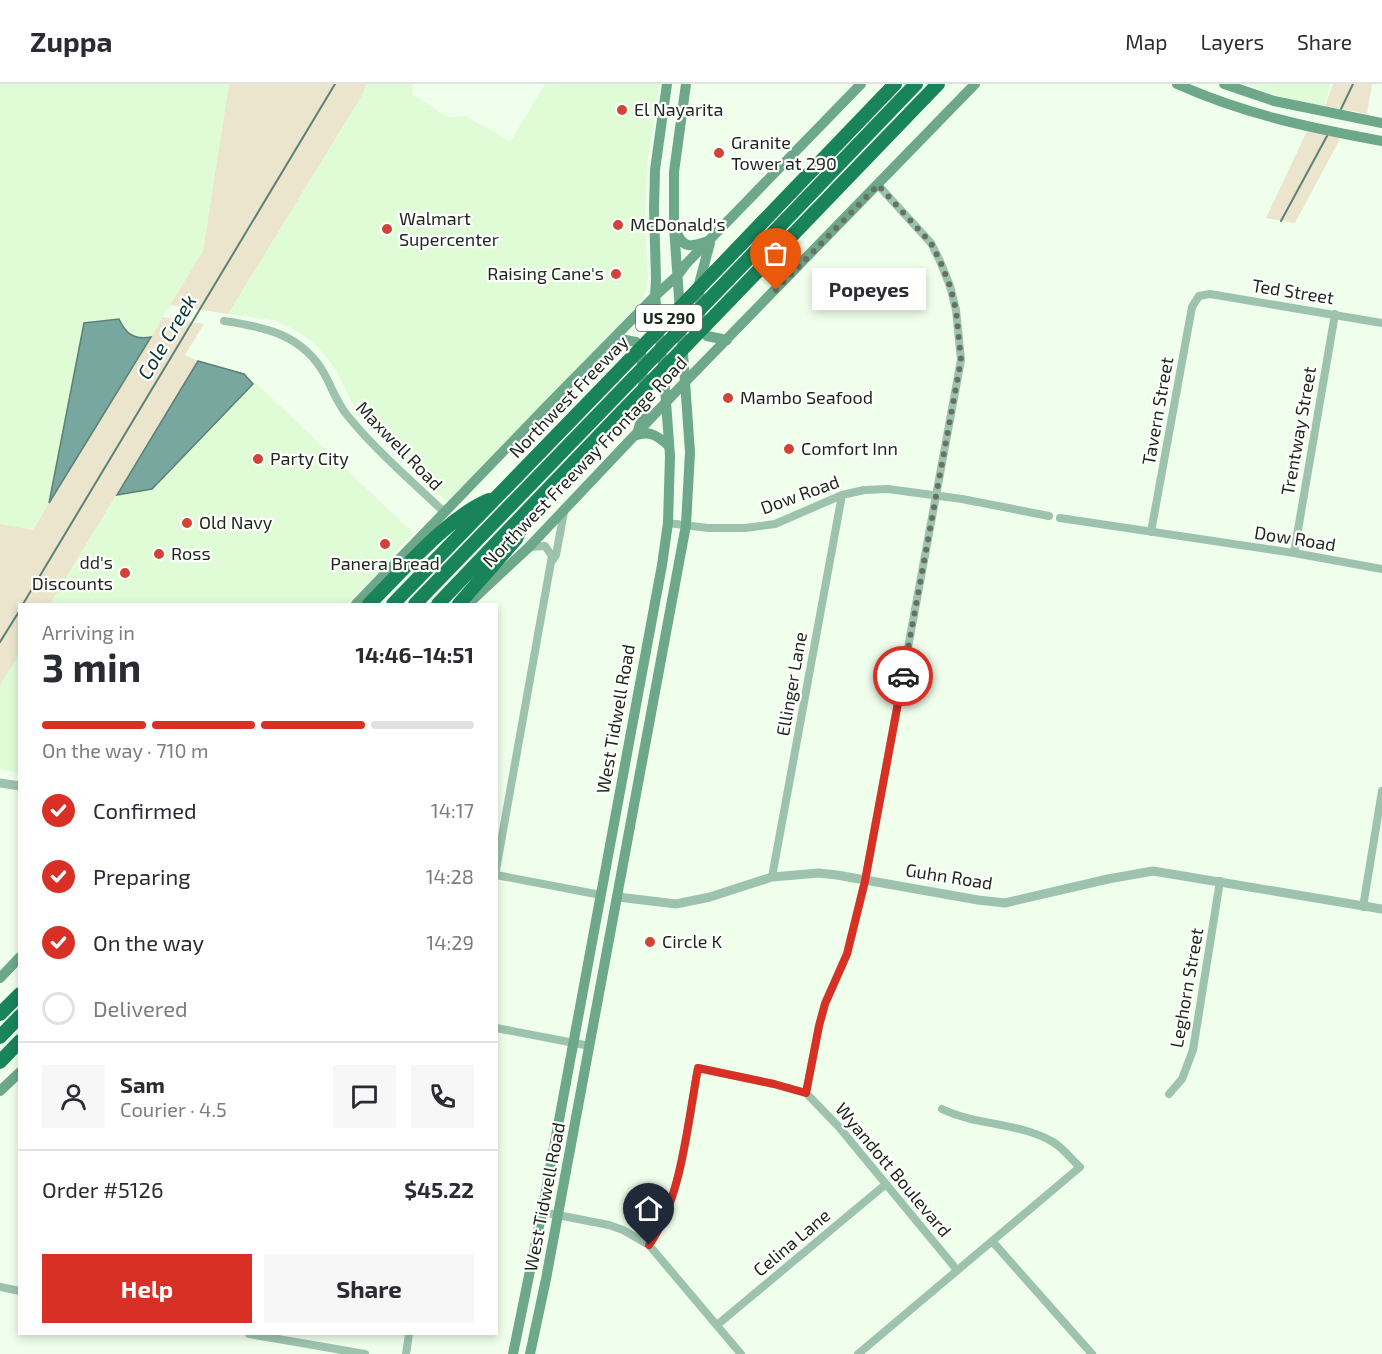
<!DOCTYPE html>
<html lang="en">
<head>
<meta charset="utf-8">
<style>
	body { margin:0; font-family:"Exo 2",sans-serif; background:#f7f7f7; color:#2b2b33; height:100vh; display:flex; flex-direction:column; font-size:22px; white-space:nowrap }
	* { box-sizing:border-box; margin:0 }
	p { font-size:20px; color:#7c7c81 }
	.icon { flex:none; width:33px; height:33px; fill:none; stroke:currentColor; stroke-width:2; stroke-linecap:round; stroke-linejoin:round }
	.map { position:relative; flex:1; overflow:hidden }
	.panel { position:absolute; left:18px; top:519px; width:480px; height:732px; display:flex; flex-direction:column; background:#fff; border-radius:0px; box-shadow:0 3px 9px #0003 }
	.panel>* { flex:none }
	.pin { position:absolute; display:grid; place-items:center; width:51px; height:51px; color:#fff; margin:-62px -26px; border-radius:50% 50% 50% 0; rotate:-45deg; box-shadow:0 0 6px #0007 }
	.pin .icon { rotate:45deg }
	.courier { position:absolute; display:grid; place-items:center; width:60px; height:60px; margin:-30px; border:4px solid #d93025; border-radius:50%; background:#fff; color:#222; box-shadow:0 2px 8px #0007 }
	.bubble { position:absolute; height:42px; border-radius:0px; background:#fff; box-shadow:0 3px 9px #0003; font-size:20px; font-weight:700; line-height:42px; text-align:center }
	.head em { font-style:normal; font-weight:700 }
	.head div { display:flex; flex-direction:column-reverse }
	.head { display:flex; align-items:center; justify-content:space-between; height:102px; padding:0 24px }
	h1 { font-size:39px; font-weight:700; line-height:45px }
	.bar { display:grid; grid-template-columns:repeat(4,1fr); gap:9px 6px; align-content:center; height:72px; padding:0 24px }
	.bar i { height:8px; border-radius:4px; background:#e1e1e2 }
	.bar .on { background:#d93025 }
	.bar p { grid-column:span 4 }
	.line { display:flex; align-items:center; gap:15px; padding:0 24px; border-top:2px solid #e1e1e2 }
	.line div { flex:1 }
	.round { display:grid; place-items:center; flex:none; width:63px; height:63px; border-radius:0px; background:#f7f7f7 }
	ol { padding:0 24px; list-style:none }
	li { display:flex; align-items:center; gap:18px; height:66px }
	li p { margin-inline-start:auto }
	li .icon { padding:6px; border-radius:50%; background:#d93025; color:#fff; stroke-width:4 }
	li:last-child { color:#7c7c81 }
	li i { width:33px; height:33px; border:3px solid #e1e1e2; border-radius:50% }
	.action { display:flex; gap:12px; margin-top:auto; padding:12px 24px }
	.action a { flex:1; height:69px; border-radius:0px; background:#d93025; color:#fff; font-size:24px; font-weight:700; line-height:69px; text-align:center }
	.action a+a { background:#f7f7f7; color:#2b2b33 }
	header { display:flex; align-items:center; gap:36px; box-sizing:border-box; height:84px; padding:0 30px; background:#fff; border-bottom:2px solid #e1e1e2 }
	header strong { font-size:28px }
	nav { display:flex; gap:33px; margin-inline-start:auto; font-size:21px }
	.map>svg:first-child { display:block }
	.built { fill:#dffcd7 }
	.green { fill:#ebe5cd }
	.water { fill:#78a79f; stroke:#5d8077; stroke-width:1.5 }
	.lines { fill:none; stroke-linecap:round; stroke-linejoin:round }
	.stream { stroke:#5d8077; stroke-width:2 }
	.minor { stroke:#9dc3ae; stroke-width:8 }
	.tertiary { stroke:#9dc3ae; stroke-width:9 }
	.secondary { stroke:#6da88a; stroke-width:10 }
	.motorway { stroke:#19835a; stroke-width:14 }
	.motorway-bridge { stroke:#19835a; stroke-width:14 }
	.done { stroke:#677264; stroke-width:6; stroke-dasharray:0 10.8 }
	.route { stroke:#d93025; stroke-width:8 }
	.poi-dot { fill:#d14337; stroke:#fff; stroke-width:2 }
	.labels { text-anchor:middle; stroke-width:4.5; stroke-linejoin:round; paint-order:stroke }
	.shield { fill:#fff; stroke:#61675f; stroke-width:1.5 }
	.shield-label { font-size:16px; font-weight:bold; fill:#1d261b }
	.poi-label { font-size:18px; fill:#1d261b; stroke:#fff; text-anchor:start }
	.street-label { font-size:18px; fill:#1d261b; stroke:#fff }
	.water-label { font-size:20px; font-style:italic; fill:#093732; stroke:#fff }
</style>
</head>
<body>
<header>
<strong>Zuppa</strong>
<nav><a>Map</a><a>Layers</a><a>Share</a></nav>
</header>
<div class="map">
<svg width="1382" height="1270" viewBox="0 0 1382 1270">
	<rect width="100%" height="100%" fill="#f0feec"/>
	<path class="built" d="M0 0H229L203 167 151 253 140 255 125 248 84 239 49 419 33 446 0 440Z
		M366 0H413L412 10 448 33 466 32 510 58 545 0H660L648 73 645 132 648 194 647 205 640 219 450 419 440 412 359 332 335 285 325 271 312 257 295 246 277 237 228 230 364 8Z
		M1245 0H1331L1323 25 1305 21Z
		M255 298 413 449 378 489 347 520H50L117 411 152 405Z
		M19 570V689L0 685V602Z"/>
	<path class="green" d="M229 0H366L364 8 228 230 170 221 203 167Z
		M1333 0H1372L1367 30 1325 22Z
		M1307 47 1341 53 1295 139 1266 134Z
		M163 233 204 240 185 271 198 277 50 520H20L19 570 0 602V440L33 446 49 419 84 239 119 235C126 250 134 256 151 253Z"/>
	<path class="water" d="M119 235C126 250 134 256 151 253L49 419 84 239Z
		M198 277 244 290 253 300 152 405 117 411Z"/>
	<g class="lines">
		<path class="stream" d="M1341 25 1353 0
			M1281 137 1327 52
			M23 520 335 0
			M0 558 20 526"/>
		<path class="minor" d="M224 237C266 243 303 251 325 291 332 304 337 319 347 331 376 367 412 397 445 429
			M1060 434 1294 469 1382 485
			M668 439 708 444H745L775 440 842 411 864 406 888 405 962 415 1049 432
			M1151 448 1192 223 1199 212 1210 210 1382 239
			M1294 469 1335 230
			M552 477 556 471 564 428
			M496 786 552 472 545 462 530 463
			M496 791 601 811
			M772 793 842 411
			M1363 823 1382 707
			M496 944 590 962
			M806 1009 819 942 825 919 847 870 865 797 961 276 956 226 950 202 940 177 931 159 878 101
			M1169 1010 1182 995 1193 966 1220 797
			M542 1128 609 1141 623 1146 649 1161 741 1270
			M992 1157 1092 1270
			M649 1161C682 1114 688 1040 698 984L774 1000 806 1009 838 1042 957 1186
			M0 1203 20 1207
			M717 1241 886 1100
			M249 1250 365 1270
			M406 1270 409 1250
			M858 1270 1080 1083C1071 1075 1063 1064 1053 1058 1019 1038 977 1042 942 1025"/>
		<path class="tertiary" d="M0 699 20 702
			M618 813 676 820 710 813 772 793 819 789 837 791 978 816 1005 819 1108 795 1153 787 1382 825"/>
		<path class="secondary" d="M1177 0C1244 30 1310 44 1382 57
			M1224 0 1274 17 1382 39
			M677 149C684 166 693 162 708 157
			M710 159 699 200 701 243 707 252 727 256
			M615 254 636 258 641 267 645 323 638 347
			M637 351C650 346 659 353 669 362
			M356 520 547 322 655 212 678 191 686 180 861 0
			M468 520 529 463 686 297 975 0
			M0 894 20 873
			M0 1007 20 988
			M513 1270 542 1128 662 481 668 439 670 372 664 291 655 212 656 195 654 125 655 86 667 0
			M530 1270 546 1195 686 441 690 368 674 143V88L686 0"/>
		<path class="motorway" d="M727 175 895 0
			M728 196 916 0
			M730 216 938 0
			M369 520C404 486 445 435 489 416
			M393 520 612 294
			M415 520 614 314
			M438 520 615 335
			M459 520 516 455 525 434
			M0 930 20 910
			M0 953 20 932
			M0 978 20 957"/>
		<path class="motorway-bridge" d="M612 294 727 175
			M614 314 728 196
			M615 335 730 216"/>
	</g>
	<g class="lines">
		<path class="done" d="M776 206 878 101 931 159 940 177 950 202 956 226 961 276 903 592"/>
		<path class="route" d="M649 1161C682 1114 687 1041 698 984L774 1000 806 1009 819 942 825 920 847 870 865 797 903 592"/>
	</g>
	<g class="poi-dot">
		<circle cx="622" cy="26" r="6"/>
		<circle cx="719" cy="69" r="6"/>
		<circle cx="618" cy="141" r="6"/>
		<circle cx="387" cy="145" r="6"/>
		<circle cx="616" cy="190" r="6"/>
		<circle cx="728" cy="314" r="6"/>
		<circle cx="789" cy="365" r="6"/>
		<circle cx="258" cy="375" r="6"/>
		<circle cx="187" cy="439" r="6"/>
		<circle cx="385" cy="460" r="6"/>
		<circle cx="159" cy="470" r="6"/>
		<circle cx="125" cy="489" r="6"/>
		<circle cx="650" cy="858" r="6"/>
	</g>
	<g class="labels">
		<rect class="shield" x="636" y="221" width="66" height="26" rx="4.5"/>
		<g class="shield-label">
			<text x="669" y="240">US 290</text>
		</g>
		<g class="poi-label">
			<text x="634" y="32">El Nayarita</text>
			<text x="731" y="65">Granite<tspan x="731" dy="21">Tower at 290</tspan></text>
			<text x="399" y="141">Walmart<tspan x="399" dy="21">Supercenter</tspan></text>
			<text x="630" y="147">McDonald's</text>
			<text x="604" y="196" text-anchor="end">Raising Cane's</text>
			<text x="740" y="320">Mambo Seafood</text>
			<text x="801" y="371">Comfort Inn</text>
			<text x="270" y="381">Party City</text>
			<text x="199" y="445">Old Navy</text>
			<text x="171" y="476">Ross</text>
			<text x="113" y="485" text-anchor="end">dd's<tspan x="113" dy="21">Discounts</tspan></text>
			<text x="385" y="486" text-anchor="middle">Panera Bread</text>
			<text x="662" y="864">Circle K</text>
		</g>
		<g class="street-label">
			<text transform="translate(1293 208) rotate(9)" y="6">Ted Street</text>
			<text transform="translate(569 313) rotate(-46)" y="6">Northwest Freeway</text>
			<text transform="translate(1158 327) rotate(-80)" y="6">Tavern Street</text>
			<text transform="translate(1299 347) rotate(-80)" y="6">Trentway Street</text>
			<text transform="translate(399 362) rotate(46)" y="6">Maxwell Road</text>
			<text transform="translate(585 378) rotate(-46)" y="6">Northwest Freeway Frontage Road</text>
			<text transform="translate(800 411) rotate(-20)" y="6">Dow Road</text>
			<text transform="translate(1295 455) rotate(9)" y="6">Dow Road</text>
			<text transform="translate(792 600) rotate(-80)" y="6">Ellinger Lane</text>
			<text transform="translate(616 635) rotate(-80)" y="6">West Tidwell Road</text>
			<text transform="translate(949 793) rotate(9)" y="6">Guhn Road</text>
			<text transform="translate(1187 904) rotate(-80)" y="6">Leghorn Street</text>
			<text transform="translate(893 1086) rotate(50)" y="6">Wyandott Boulevard</text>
			<text transform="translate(545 1113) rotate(-79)" y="6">West Tidwell Road</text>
			<text transform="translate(792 1159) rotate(-40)" y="6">Celina Lane</text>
		</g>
		<g class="water-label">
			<text transform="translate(167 253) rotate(-59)" y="7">Cole Creek</text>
		</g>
	</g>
</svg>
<div class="pin" style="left:776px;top:206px;background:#ea580c"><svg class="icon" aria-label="bag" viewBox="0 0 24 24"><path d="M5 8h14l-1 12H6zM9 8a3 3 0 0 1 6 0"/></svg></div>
<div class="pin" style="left:649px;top:1161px;background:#1f2937"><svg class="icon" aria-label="home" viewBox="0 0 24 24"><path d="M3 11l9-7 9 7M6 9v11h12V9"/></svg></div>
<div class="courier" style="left:903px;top:592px"><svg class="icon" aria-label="car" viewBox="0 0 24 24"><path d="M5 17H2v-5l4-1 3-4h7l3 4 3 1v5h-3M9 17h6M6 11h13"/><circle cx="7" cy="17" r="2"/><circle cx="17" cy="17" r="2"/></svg></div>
<div class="bubble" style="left:812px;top:184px;width:114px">Popeyes</div>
<section class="panel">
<div class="head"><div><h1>3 min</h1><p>Arriving in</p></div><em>14:46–14:51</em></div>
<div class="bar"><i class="on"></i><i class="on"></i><i class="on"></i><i></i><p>On the way · 710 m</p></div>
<ol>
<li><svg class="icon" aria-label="check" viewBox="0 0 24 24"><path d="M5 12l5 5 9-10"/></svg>Confirmed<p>14:17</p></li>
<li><svg class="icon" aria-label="check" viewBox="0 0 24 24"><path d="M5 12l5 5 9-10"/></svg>Preparing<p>14:28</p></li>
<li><svg class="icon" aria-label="check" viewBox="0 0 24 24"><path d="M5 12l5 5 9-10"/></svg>On the way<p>14:29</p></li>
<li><i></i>Delivered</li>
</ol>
<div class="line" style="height:108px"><a class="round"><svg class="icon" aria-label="person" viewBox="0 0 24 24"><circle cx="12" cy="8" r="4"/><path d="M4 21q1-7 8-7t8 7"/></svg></a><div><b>Sam</b><p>Courier · 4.5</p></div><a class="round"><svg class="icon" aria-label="chat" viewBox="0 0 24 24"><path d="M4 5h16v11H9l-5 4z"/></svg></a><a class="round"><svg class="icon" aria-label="phone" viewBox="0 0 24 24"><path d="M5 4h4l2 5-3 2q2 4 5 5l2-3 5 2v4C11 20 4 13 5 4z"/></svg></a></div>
<div class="line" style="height:78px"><div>Order #5126</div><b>$45.22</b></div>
<div class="action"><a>Help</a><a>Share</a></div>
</section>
</div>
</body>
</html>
